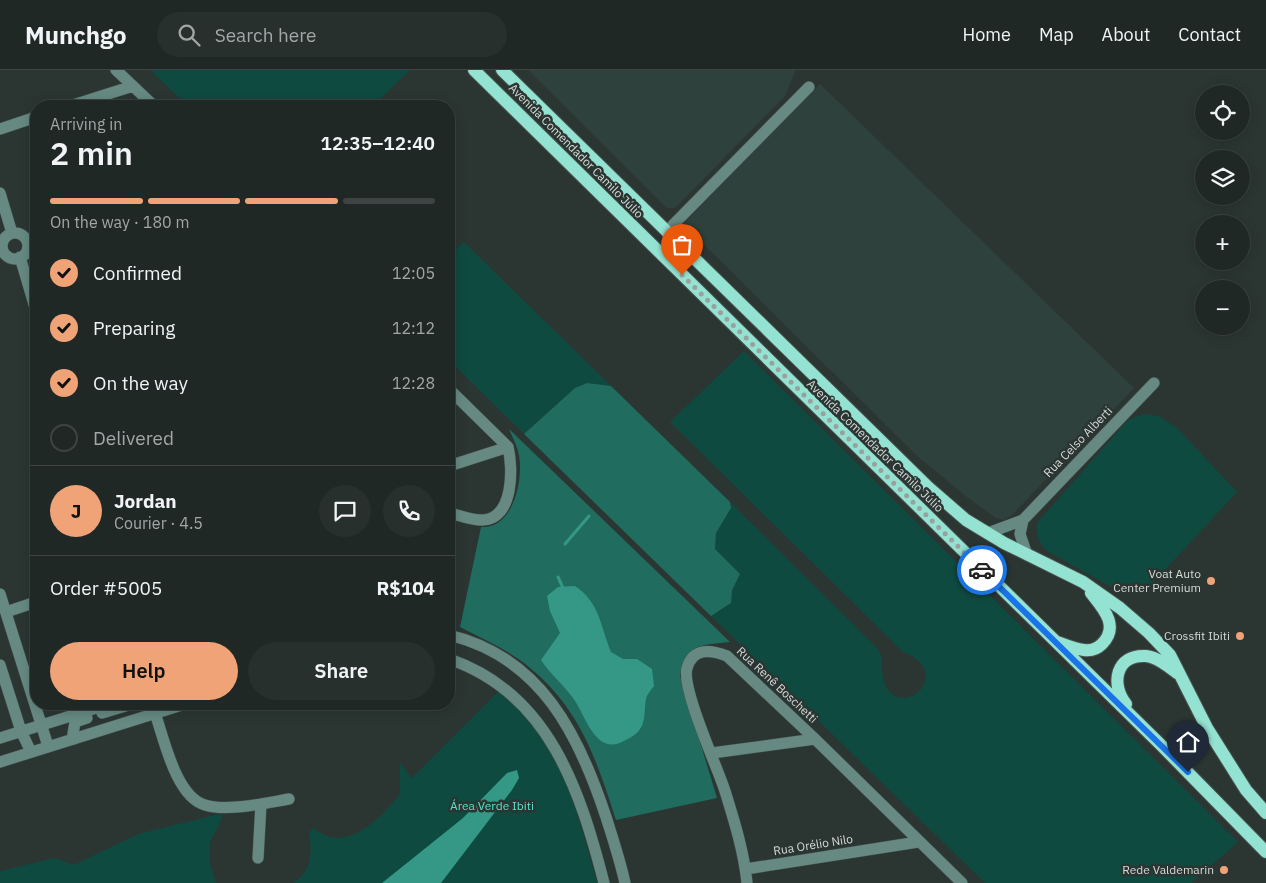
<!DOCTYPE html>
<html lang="en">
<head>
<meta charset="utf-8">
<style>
	body { margin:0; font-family:"IBM Plex Sans",sans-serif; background:#28302e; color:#f1f3f6; height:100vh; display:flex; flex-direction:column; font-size:19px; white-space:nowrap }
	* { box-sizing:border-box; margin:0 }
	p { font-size:16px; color:#a2a6a7 }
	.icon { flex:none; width:28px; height:28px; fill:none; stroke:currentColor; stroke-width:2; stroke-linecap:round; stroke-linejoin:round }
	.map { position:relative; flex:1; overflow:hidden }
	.side { position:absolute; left:30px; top:30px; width:425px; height:610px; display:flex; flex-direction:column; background:#202826; border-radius:20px; box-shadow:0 2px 12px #0003,0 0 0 1px #3d4443 }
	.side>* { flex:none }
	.controls { position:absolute; left:1195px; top:15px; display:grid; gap:10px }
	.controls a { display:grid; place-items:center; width:55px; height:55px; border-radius:50%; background:#202826; box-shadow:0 2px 12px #0003,0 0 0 1px #3d4443; font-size:25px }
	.pin { position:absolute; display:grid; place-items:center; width:42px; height:42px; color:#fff; margin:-51px -21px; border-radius:50% 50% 50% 0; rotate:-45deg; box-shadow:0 0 5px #0007 }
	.pin .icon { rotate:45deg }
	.courier { position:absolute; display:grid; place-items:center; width:50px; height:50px; margin:-25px; border:4px solid #1a73e8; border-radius:50%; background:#fff; color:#222; box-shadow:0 1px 6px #0007 }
	.overview em { font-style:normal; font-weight:600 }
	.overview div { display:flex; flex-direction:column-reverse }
	.overview { display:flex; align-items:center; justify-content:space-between; height:85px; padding:0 20px }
	h1 { font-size:32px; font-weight:600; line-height:38px }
	.bar { display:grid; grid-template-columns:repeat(4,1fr); gap:8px 5px; align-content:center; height:60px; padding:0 20px }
	.bar i { height:6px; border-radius:4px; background:#3d4443 }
	.bar .selected { background:#efa377 }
	.bar p { grid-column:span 4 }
	.line { display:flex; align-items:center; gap:12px; padding:0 20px; border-top:1px solid #3d4443 }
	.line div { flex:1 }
	.round { display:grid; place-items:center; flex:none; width:52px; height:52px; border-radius:26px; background:#28302e }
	ol { padding:0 20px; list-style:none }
	li { display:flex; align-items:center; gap:15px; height:55px }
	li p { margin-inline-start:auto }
	li .icon { padding:5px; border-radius:50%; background:#efa377; color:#111; stroke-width:4 }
	li:last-child { color:#a2a6a7 }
	li i { width:28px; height:28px; border:2px solid #3d4443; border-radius:50% }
	.action { display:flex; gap:10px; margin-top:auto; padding:10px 20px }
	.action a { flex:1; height:58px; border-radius:30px; background:#efa377; color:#111; font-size:20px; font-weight:600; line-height:58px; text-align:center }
	.action a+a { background:#28302e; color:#f1f3f6 }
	header { display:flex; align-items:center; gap:30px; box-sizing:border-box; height:70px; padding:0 25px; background:#202826; border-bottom:1px solid #3d4443 }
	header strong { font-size:24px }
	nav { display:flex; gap:28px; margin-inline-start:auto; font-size:18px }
	.search { width:350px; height:45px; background:#28302e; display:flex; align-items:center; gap:12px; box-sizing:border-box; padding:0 18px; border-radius:28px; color:#a2a6a7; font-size:19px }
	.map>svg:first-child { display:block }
	.built { fill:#2e413d }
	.green { fill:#0f4a40 }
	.forest { fill:#206d60 }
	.water { fill:#359887 }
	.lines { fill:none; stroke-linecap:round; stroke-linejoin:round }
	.stream { stroke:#359887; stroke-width:3 }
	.minor-casing { stroke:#495451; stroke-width:12 }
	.major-casing { stroke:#495451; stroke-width:14 }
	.minor { stroke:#668a82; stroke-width:11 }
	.major { stroke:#94e2d1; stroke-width:12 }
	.done { stroke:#99a19f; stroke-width:5; stroke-dasharray:0 9 }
	.route { stroke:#1a73e8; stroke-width:6 }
	.poi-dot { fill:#efa377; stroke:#2b3633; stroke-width:2 }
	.labels { text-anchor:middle; stroke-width:5; stroke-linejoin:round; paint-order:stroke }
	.street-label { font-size:12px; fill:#d4dad9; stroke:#2b3633 }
	.poi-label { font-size:12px; fill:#d4dad9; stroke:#2b3633; text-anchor:end }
	.park-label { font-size:12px; fill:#57e2ca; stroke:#2b3633 }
</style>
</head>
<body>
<header>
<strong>Munchgo</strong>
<div class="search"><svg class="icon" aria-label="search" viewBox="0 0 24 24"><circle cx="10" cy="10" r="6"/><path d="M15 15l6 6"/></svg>Search here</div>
<nav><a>Home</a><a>Map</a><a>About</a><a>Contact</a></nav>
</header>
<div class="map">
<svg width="1266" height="813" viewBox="0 0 1266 813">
	<rect width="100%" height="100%" fill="#2b3633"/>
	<path class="built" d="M528 0H795V2L785 26 675 138H667Z
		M820 14 1134 318 1012 445 1004 450 996 448 967 427 917 386 683 154Z"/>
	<path class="green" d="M150 0H410L373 36H188Z
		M464 172 611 316 587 313 575 318 524 364 449 290V186Z
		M744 281 1238 772 1191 813H985L711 546 731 533V520L740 505 715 479 716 463 731 438 730 432 879 580C884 593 880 606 886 617 905 649 955 602 903 582L670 352Z
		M1144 344 1159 346 1178 359 1237 422 1147 519 1124 524 1047 481C1038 472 1036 465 1037 453L1128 350Z
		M500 620 528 645 524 650 529 646C566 694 581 755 597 813H293C313 801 312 781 309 762L314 758C345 786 381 748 400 724V693L412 708Z
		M215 745H223C220 756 211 767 210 774 207 787 212 801 216 813H0V801L54 788 74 795 138 764Z"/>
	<path class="forest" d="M587 313 611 316 730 432 731 438 716 463 715 479 740 504 732 520 731 533 711 546 524 364 575 318Z
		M509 359 730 572C702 575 685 573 680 606L717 728 616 750C596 689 581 640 529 597 509 580 483 569 460 557L481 457C514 460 525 406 518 381 516 374 512 366 509 359Z"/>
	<path class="water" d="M575 516C600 533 600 555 611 582L623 589H637L652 599 654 616C651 620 647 624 646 629 644 638 646 651 640 659 636 665 628 669 622 672 595 685 585 644 573 628 563 614 550 604 541 590L560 563 550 541 547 526 558 517Z
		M517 700 519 708 512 720 441 813H382L463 748 507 703Z"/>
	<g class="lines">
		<path class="stream" d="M565 474 589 446
			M558 507 564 520"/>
		<defs>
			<path id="minor" d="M116 0 154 36
				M70 36 133 16
				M0 59 36 47
				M0 123 12 163
				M666 162 809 17
				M2 176a13 13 0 1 1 26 0a13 13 0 1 1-26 0Z
				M20 187 36 241
				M449 319 508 377
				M449 396 508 377
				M449 443C459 445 472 451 483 450 514 448 513 398 508 377
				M1023 450 1020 464 1027 485
				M988 463 1023 450 1154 313
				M0 524 48 676
				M6 542 36 532
				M449 565C541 587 579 665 606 747 613 769 620 790 625 813
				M449 589C549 623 580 720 604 813
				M0 595 21 661 31 682
				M102 643 132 634
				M155 643C164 669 176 727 205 735 227 742 266 733 289 729
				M0 668 109 634
				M74 669 73 664 75 652 87 648
				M712 683 815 669
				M0 692 185 634
				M258 788 261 734
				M746 799 918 772
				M747 813C744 782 734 750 725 721 717 696 681 618 687 598 693 577 711 580 727 586L815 669 962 813"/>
			<path id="major" d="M474 0 1161 675 1266 782
				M502 0 928 417 966 450 1004 473 1083 512 1120 538 1149 563 1170 585 1207 658 1246 720 1266 743
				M1057 572C1066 575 1075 579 1084 580 1091 581 1097 579 1102 574 1120 556 1103 538 1091 523
				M1126 634C1110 614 1116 584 1146 586 1157 587 1168 596 1177 603"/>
		</defs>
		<use href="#minor" class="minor-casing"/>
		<use href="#major" class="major-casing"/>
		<use href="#minor" class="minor"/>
		<use href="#major" class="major"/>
	</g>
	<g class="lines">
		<path class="done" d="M682 205 982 500"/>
		<path class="route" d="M982 500 1188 702"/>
	</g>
	<g class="poi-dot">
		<circle cx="1211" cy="511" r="5"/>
		<circle cx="1240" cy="566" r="5"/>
		<circle cx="1224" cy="800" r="5"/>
	</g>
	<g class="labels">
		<g class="street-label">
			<text transform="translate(576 81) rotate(45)" y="4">Avenida Comendador Camilo Júlio</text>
			<text transform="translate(1078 372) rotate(-46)" y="4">Rua Celso Alberti</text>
			<text transform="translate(875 376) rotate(44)" y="4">Avenida Comendador Camilo Júlio</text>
			<text transform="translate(777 615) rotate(43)" y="4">Rua Renê Boschetti</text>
			<text transform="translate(813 775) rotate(-9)" y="4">Rua Orélio Nilo</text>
		</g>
		<g class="poi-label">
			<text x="1201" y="508">Voat Auto<tspan x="1201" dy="14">Center Premium</tspan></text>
			<text x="1230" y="570">Crossfit Ibiti</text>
			<text x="1214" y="804">Rede Valdemarin</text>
		</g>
		<g class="park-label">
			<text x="492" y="740">Área Verde Ibiti</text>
		</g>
	</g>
</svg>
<div class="controls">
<a><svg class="icon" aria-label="locate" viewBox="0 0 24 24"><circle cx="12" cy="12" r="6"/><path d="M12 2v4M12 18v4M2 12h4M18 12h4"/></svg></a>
<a><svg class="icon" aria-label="layers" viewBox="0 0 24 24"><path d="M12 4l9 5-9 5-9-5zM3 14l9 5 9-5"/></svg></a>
<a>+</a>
<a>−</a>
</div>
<div class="pin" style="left:682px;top:205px;background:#ea580c"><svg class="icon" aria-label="bag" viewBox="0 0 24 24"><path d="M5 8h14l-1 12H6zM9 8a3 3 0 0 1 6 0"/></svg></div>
<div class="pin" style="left:1188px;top:702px;background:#1f2937"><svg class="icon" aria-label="home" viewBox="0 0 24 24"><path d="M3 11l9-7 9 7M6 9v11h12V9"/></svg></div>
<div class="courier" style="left:982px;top:500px"><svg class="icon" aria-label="car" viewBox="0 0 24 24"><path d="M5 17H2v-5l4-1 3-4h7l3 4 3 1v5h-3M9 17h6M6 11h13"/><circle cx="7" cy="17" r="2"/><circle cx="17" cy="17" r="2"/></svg></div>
<section class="side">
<div class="overview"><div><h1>2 min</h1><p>Arriving in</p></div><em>12:35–12:40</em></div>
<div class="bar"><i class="selected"></i><i class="selected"></i><i class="selected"></i><i></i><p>On the way · 180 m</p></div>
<ol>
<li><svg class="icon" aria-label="check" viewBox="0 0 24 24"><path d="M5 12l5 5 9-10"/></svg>Confirmed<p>12:05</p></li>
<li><svg class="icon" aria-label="check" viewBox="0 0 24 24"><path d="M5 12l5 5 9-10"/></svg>Preparing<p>12:12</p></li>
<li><svg class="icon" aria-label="check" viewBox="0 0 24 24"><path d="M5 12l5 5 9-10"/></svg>On the way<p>12:28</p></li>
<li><i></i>Delivered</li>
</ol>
<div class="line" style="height:90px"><b class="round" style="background:#efa377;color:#111">J</b><div><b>Jordan</b><p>Courier · 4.5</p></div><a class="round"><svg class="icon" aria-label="chat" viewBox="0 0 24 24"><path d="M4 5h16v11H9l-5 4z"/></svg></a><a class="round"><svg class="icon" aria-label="phone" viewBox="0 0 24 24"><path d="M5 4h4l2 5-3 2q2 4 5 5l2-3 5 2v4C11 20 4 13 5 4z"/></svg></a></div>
<div class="line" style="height:65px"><div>Order #5005</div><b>R$104</b></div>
<div class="action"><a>Help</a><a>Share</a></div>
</section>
</div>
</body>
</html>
